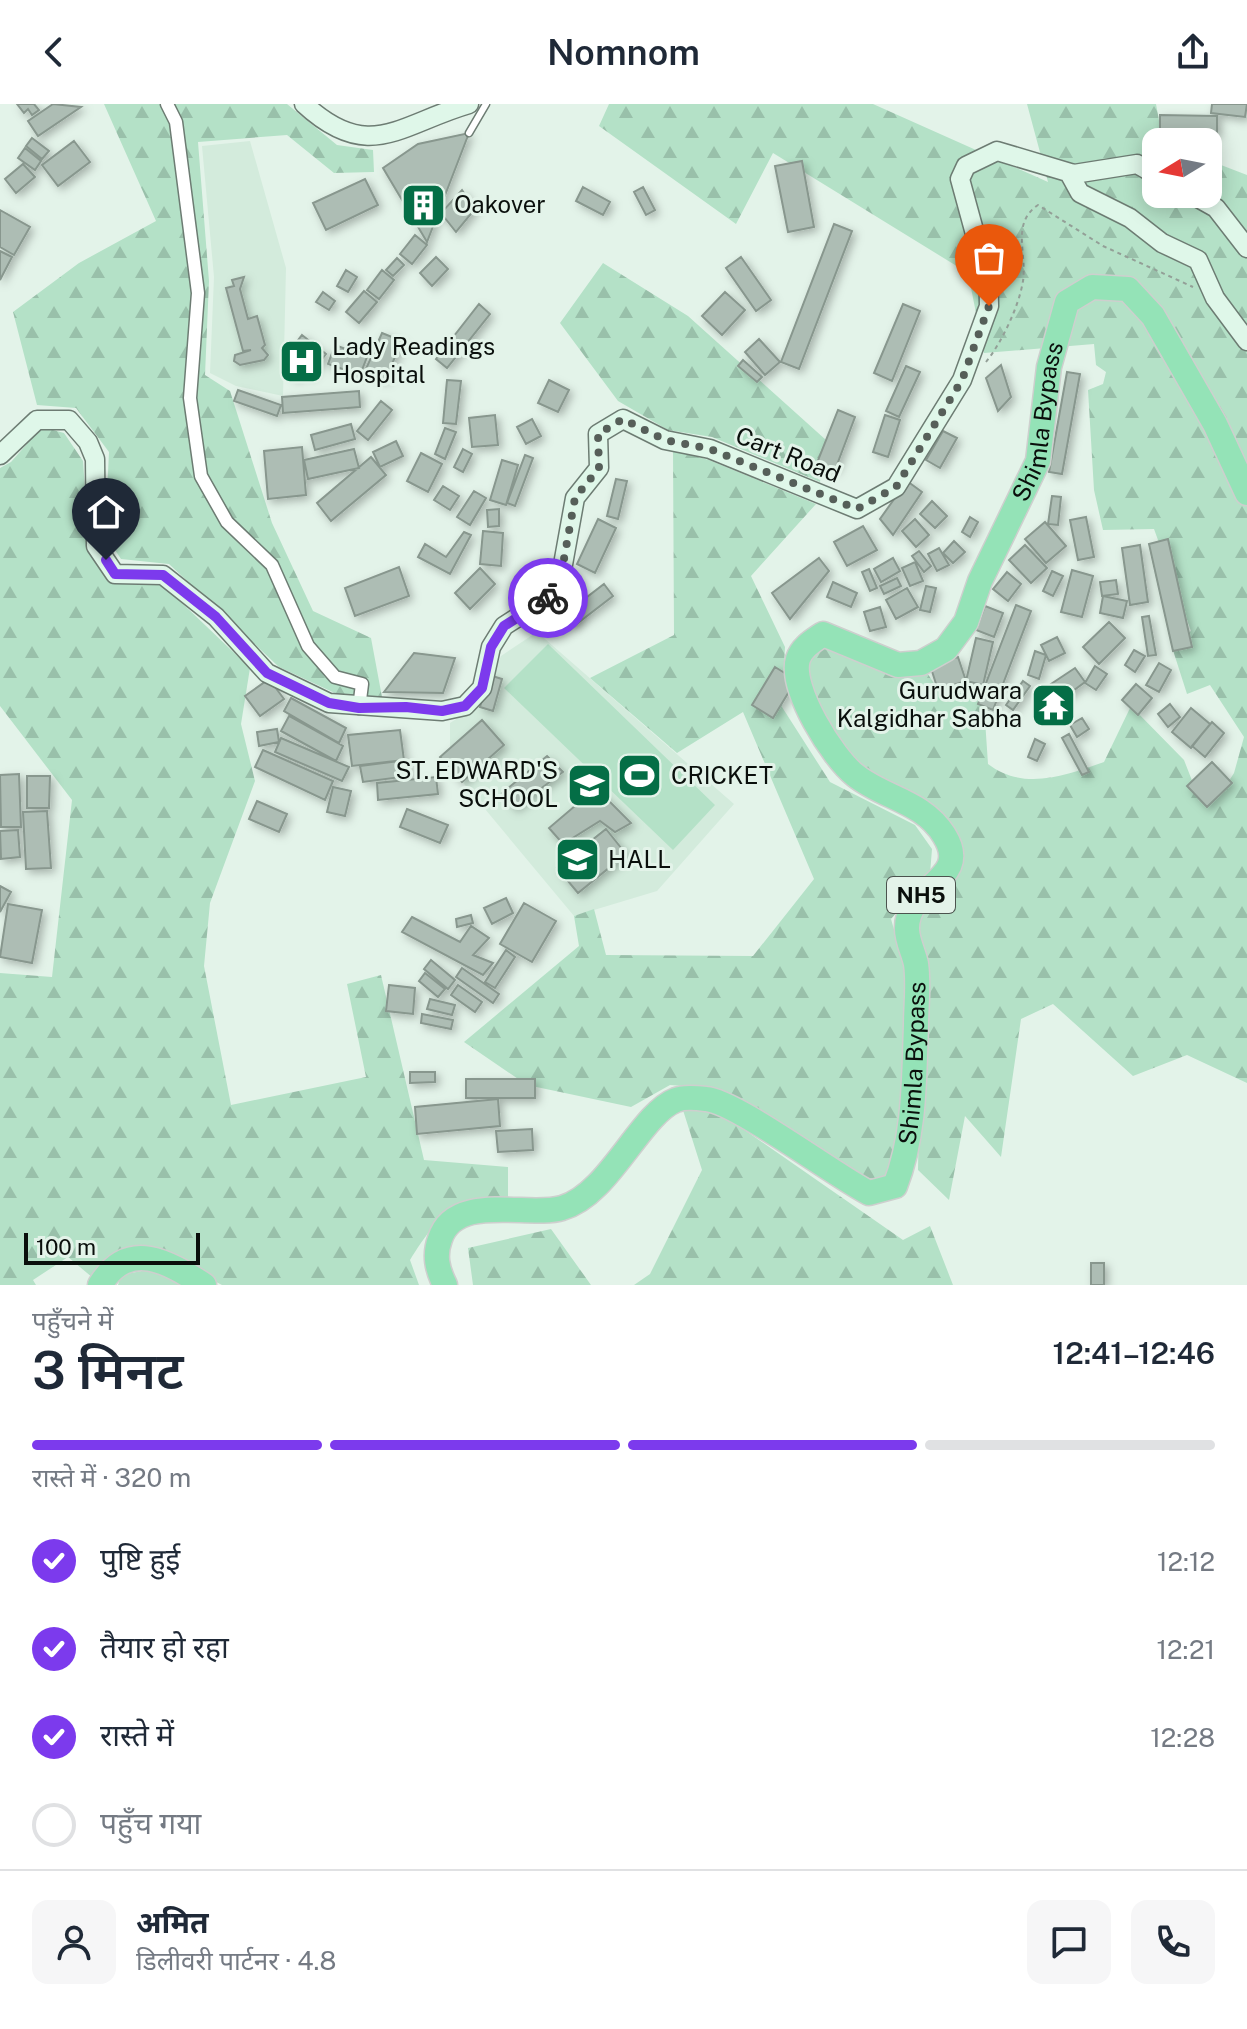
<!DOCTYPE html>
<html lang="hi">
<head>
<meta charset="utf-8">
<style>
	body { margin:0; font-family:"Public Sans","Noto Sans Devanagari",sans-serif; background:#f6f6f7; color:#1f2937; height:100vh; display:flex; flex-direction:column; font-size:30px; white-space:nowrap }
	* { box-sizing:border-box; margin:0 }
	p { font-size:26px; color:#747a83 }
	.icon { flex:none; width:44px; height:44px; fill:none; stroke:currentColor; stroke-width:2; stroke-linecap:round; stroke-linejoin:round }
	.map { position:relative; height:1181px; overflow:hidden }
	.panel { display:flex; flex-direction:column; background:#fff; flex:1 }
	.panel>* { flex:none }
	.needle { width:52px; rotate:260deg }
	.buttons { position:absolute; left:1142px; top:24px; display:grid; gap:16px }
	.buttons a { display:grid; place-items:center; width:80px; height:80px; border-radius:16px; background:#fff; box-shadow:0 4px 20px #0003; font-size:40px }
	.scale { position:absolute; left:24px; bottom:20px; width:176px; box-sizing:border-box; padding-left:8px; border:4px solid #0a0f0c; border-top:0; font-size:22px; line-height:28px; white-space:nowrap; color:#0a0f0c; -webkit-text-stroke:6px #e3f3e9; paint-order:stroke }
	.pin { position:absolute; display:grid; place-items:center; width:68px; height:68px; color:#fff; margin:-82px -34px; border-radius:50% 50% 50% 0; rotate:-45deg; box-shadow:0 0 8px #0007 }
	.pin .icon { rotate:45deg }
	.courier { position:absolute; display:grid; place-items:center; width:80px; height:80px; margin:-40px; border:6px solid #7c3aed; border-radius:50%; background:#fff; color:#222; box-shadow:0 2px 10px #0007 }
	.overview em { font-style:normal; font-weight:600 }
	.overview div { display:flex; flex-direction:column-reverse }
	.overview { display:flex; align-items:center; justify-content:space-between; height:136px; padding:0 32px }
	h1 { font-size:52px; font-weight:600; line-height:60px }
	.bar { display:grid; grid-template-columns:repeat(4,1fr); gap:12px 8px; align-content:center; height:96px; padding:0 32px }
	.bar i { height:10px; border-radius:6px; background:#e0e1e3 }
	.bar .selected { background:#7c3aed }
	.bar p { grid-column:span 4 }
	.line { display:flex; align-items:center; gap:20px; padding:0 32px; border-top:2px solid #e0e1e3 }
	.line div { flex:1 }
	.round { display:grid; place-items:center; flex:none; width:84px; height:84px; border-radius:16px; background:#f6f6f7 }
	ol { padding:0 32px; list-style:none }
	li { display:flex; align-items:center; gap:24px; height:88px }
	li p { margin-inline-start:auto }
	li .icon { padding:8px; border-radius:50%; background:#7c3aed; color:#fff; stroke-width:4 }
	li:last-child { color:#747a83 }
	li i { width:44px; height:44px; border:4px solid #e0e1e3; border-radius:50% }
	header { display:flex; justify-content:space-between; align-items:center; height:104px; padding:0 32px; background:#fff; font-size:36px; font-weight:600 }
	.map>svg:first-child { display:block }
	.built { fill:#d3ebdc }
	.grass { fill:#b4e1c7 }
	.forest { fill:url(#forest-firs) }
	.building { fill:#adbdb4; stroke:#88978e; stroke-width:2; filter:url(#shadow) }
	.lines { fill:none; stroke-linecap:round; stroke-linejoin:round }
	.lane-casing { stroke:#6d7c73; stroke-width:9 }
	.street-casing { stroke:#6d7c73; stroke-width:15 }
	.secondary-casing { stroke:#6d7c73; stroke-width:21 }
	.highway-casing { stroke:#cecfce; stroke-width:27 }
	.path { stroke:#939f97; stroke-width:2; stroke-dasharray:4 4; stroke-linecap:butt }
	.lane { stroke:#fff; stroke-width:6 }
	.street { stroke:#fff; stroke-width:12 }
	.secondary { stroke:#dff7e9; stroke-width:18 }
	.highway { stroke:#94e3b7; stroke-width:24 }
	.done { stroke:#565f59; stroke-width:8; stroke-dasharray:0 14.4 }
	.route { stroke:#7c3aed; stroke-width:10 }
	.labels { text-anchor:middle; stroke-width:6; stroke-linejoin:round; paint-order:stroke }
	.shield { fill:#e3f3e9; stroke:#4b534e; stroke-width:2 }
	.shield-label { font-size:22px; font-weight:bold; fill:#0a0f0c }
	.poi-label { font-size:24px; fill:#0a0f0c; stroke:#e3f3e9; text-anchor:start }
	.street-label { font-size:24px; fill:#0a0f0c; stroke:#e3f3e9 }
</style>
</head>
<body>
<header><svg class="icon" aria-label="back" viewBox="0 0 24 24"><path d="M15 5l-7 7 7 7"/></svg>Nomnom<svg class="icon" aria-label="share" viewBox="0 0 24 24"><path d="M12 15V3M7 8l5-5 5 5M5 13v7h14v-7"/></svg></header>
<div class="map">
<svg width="1247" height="1181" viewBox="0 0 1247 1181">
	<defs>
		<pattern id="forest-firs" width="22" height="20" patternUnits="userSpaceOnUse" patternTransform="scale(2)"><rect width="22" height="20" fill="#b4e1c7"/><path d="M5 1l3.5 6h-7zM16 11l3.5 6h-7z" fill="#99c0aa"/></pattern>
		<filter id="shadow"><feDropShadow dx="3.5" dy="3.5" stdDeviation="4" flood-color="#0004"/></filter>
	</defs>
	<rect width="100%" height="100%" fill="#e3f3e9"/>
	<path class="built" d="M250 37 286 164 283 292 236 282 210 269 214 173 202 42Z
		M537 528 734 700 657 787 574 812 450 663V619L480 600 501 552Z"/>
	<path class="grass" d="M548 540 715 701 673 746 504 584Z
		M157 1164 187 1181H118L121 1171Z"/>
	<path class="forest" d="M104 0H287L337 41 373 46 374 68 334 69 287 31 198 38 209 177 205 271 230 287 272 419 313 507 371 534 382 593 339 591 279 563 169 460 121 455 105 431 109 348 76 304 37 301 13 208 79 159 156 117Z
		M609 0H873L1048 78 1027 0H1156L1163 38H1156V90H1208V56L1247 71V979L1187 951 1133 972 1053 900 1021 915 1001 1053 965 1012 949 1096 918 1066 922 861 912 827 933 785 949 730 860 669 816 607 803 556 825 535 926 567 942 592 983 586 988 660C1023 687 1065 672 1104 658L1131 602 1184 656 1200 697 1218 694 1234 669 1244 633 1210 581 1187 590 1171 540 1191 527 1154 425 1103 426 1094 386 1088 286 1103 280 1106 268 1096 261 1094 240 984 249 968 169 773 49 736 120 599 22Z
		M603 159 688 212 826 336 820 378 712 333 668 326 618 297 560 219Z
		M42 323 64 329 83 357 89 443 111 477 161 479 250 564 241 620 255 677 210 799 204 862 231 1001 366 973 347 880 381 871 424 1056 508 1063V1094C449 1102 442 1106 410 1156L419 1181H222L162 1150 93 1174 68 1153 33 1176 36 1181H0V869L52 873 72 696 0 602V364L11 358Z
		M673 346 709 356 816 400 751 472 785 543 782 603 830 678 915 721 932 745 930 770 891 815 908 875 906 976 895 1061 884 1076 864 1075 712 984 670 981 631 1003 527 981 464 938 579 842 574 812 594 805 606 851 753 852 814 775 743 608 677 649 590 574 674 531Z
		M682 1003 713 1004 903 1136 930 1122 953 1181H634L650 1170 702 1066Z
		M551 1125 591 1181H473L468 1144Z"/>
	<path class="building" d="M17 0H34L39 6 32 11 28 5 24 9Z
		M53 0 81 3 38 32 28 17Z
		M1212 0H1247L1245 13 1211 9Z
		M1160 11 1217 12V29H1160Z
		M469 29 427 138 383 64 418 40Z
		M32 34 49 47 42 55 26 42Z
		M74 37 90 58 58 82 42 61Z
		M25 44 41 57 35 66 18 54Z
		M802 57 814 123 788 128 775 62Z
		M23 60 35 73 16 89 5 75Z
		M365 75 378 101 326 126 313 99Z
		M583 83 610 98 603 111 576 97Z
		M643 83 655 106 646 111 634 88Z
		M462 86 475 105 456 128 441 109Z
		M0 106 30 123 14 151 0 143Z
		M834 120 852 127 799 265 781 258Z
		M415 131 427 141 412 160 400 150Z
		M0 147 12 153 0 176Z
		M436 153 448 165 432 182 420 169Z
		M741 153 771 196 756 207 726 164Z
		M397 154 404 161 393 172 386 166Z
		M346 166 357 173 348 188 337 182Z
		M382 166 394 176 379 195 367 186Z
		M244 173 240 185 248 215 257 212 265 241 262 244 268 251 264 256 240 261 234 257 235 251 251 246 243 247 226 184 234 182 232 176Z
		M364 187 377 198 359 219 346 208Z
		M323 188 335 197 329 206 316 198Z
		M725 188 745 206 722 231 702 212Z
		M479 200 490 210 447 264 436 255Z
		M903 200 920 207 892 277 874 269Z
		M382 229 402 237 385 276 365 267Z
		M302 231 326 250 309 272 302 267 296 274 289 268 295 261 285 253Z
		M759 235 780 258 765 271 745 248Z
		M335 241 367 253 360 271 328 260Z
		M743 256 762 273 757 278 738 262Z
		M1001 261 1011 293 998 307 986 274Z
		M906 262 920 268 899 313 886 307Z
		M1067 268 1080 270 1062 370 1049 368Z
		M447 276 461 277 456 320 443 319Z
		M549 276 569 286 558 308 538 299Z
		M238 286 281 301 277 312 234 297Z
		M359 287 360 303 283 309 282 293Z
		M381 297 392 306 368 336 357 327Z
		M838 306 855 313 835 366 817 359Z
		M495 311 498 341 472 343 469 314Z
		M885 311 900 316 888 353 873 348Z
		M532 315 541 332 526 340 517 323Z
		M351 320 355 335 315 346 311 331Z
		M445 324 456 328 445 355 435 350Z
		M943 327 957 334 940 364 926 356Z
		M396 337 403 352 380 363 373 348Z
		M302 343 306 391 268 395 264 347Z
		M354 345 359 364 308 375 304 356Z
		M463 345 472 350 463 368 454 363Z
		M421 349 442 360 428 388 407 377Z
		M525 351 533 354 515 402 507 399Z
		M371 353 386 371 331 417 317 399Z
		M502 356 518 361 506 401 490 396Z
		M616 375 627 377 618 415 607 412Z
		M907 377 922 388 893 431 880 415Z
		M443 382 459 392 450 406 434 396Z
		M474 387 486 394 470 421 457 413Z
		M1052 392 1061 393 1058 421 1048 420Z
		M932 397 947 412 935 424 920 410Z
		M499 405V422L488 423 487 406Z
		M970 413 978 418 970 433 962 428Z
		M1086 413 1094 453 1078 456 1070 416Z
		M598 415 616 424 595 469 577 460Z
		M915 415 929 431 916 443 902 427Z
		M1045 418 1066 442 1046 459 1025 435Z
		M863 422 877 446 847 462 834 438Z
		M483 427 503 429 501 462 480 460Z
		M464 428 471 431 450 470 418 453 425 440 446 453Z
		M1168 435 1192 543 1173 547 1149 440Z
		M954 437 965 448 953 459 943 449Z
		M1025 441 1047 464 1031 479 1009 456Z
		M1140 441 1148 498 1130 501 1122 444Z
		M939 444 949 461 937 467 928 450Z
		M919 447 931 462 924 468 912 452Z
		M819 454 829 467 790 515 772 489Z
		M893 454 900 467 881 478 874 465Z
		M915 458 923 477 910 482 902 464Z
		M399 463 409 492 355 512 345 484Z
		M480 464 495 480 470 505 455 489Z
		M869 465 877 484 870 487 862 468Z
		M1072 466 1093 472 1082 513 1061 508Z
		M1052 467 1063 472 1053 492 1043 487Z
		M1007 468 1021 480 1008 497 993 485Z
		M897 474 901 482 884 490 880 482Z
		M1116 476 1118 490 1102 492 1100 478Z
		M833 478 857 489 851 503 827 493Z
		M604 480 613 492 574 522 565 510Z
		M926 482 936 484 930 508 920 506Z
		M907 484 918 503 896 515 886 496Z
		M1103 492 1127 497 1123 514 1100 509Z
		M1016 501 1031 507 993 606 978 600Z
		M985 502 1003 509 994 533 976 526Z
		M880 503 886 523 870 527 864 508Z
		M1149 512 1156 551 1148 552 1142 513Z
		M1109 518 1125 534 1099 560 1083 543Z
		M1057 533 1065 549 1049 557 1041 541Z
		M976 534 993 538 983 581 966 577Z
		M1134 546 1145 552 1135 568 1125 561Z
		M1035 547 1046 551 1039 575 1028 571Z
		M414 549 455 554 443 589 384 588Z
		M958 553 966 577 938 586 930 561Z
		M1159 559 1171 566 1159 588 1146 581Z
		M1095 562 1107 570 1096 586 1085 579Z
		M775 563 796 576 773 614 752 601Z
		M1075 564 1085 578 1062 595 1051 580Z
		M489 571 502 575 493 607 480 603Z
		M269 575 284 595 260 612 245 592Z
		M1023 577 1030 582 1013 606 1006 601Z
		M1136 580 1152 594 1138 611 1122 596Z
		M291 594 346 624 339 639 284 607Z
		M1170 600 1180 613 1168 623 1158 610Z
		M1191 604 1210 620 1191 644 1172 628Z
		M289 612 343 642 336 657 281 627Z
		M1082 614 1089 625 1077 633 1070 621Z
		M482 616 504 641 462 678 440 653Z
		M1212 618 1224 629 1205 653 1192 642Z
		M277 625 279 638 259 642 257 628Z
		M400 626 404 656 352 662 348 631Z
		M1069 630 1089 668 1082 671 1062 634Z
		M281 634 349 663 342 677 275 648Z
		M1035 635 1045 640 1037 657 1028 653Z
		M263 646 333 677 325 696 255 663Z
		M547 652 563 668 515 704 502 689Z
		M407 656 409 672 363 678 360 662Z
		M1212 658 1232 679 1207 703 1187 682Z
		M19 670 21 723H1L0 671Z
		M27 672H50L49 704H27Z
		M436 673 438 690 378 696 377 679Z
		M333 683 351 687 345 712 327 708Z
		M596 684 631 719 615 728 600 717 563 740 549 724Z
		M257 697 287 710 279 728 249 715Z
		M407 705 448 721 440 739 400 723Z
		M47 707 51 764 26 765 23 708Z
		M606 725 626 750 578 789 557 764Z
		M18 726 20 753 1 755 0 727Z
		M0 782 11 788 0 808Z
		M506 794 513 809 492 820 484 804Z
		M524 799 556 817 532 858 500 840Z
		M8 800 42 806 32 859 0 853Z
		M471 811 473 819 457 823 456 815Z
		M412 813 460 838 471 822 489 834 473 851 493 859 483 871 402 828Z
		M506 846 515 853 495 884 485 878Z
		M431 856 455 876 448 885 424 865Z
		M462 864 499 890 493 899 456 873Z
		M425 869 445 885 438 893 419 877Z
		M389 881 415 884 413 910 386 907Z
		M458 881 482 898 475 908 451 891Z
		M430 895 455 901 452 911 427 905Z
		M422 910 453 916 451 925 421 919Z
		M410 968H435V978L410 979Z
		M466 975H535V994H466Z
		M498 995 500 1022 417 1030 415 1003Z
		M532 1025 533 1046 498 1048 496 1027Z
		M1091 1159H1104V1181H1091Z"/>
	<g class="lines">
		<defs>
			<path id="lane" d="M469 29 486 0"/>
			<path id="street" d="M167 0 176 18 198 189 190 294 201 372 227 418 272 461 308 542 335 573 362 580 359 604"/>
			<path id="secondary" d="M304 0C369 60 400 20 469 0
				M1069 69 1080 89 1130 114 1162 139 1198 156 1215 194 1247 237
				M1191 90 1216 104 1247 144
				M0 351 37 316H69L88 338 95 355 96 442 115 470 163 471 216 513 267 569 329 599 442 607 465 602 482 584 491 543 504 522 551 492 562 466 575 394 599 364 598 330 623 315 665 336 710 345 857 405 896 383 962 276 989 202 988 153 975 130 960 75 966 62 997 47 1074 70 1137 60 1156 71"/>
			<g id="highway">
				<path d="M100 1181C129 1134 168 1158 204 1181"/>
				<path id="s1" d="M445 1181C437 1165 434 1151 440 1135 455 1088 529 1114 562 1104 609 1091 640 1010 676 996 683 993 698 994 706 995 735 997 834 1071 869 1089L895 1082C915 1031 914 975 916 921 916 902 919 880 916 860 914 849 907 837 907 825 906 780 973 777 944 731 923 697 883 694 855 671 833 654 789 584 798 555 802 543 813 537 823 530L898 561 921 559 946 545 966 518 980 477 1038 357 1049 263 1067 198 1092 183 1128 185 1153 212 1215 320 1247 389"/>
			</g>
		</defs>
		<use href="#lane" class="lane-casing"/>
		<use href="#street" class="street-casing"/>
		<use href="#secondary" class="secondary-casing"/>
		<use href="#highway" class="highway-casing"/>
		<path class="path" d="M986 258C1002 238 1019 202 1023 177 1027 149 1011 119 1038 101L1103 142 1193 183"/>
		<use href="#lane" class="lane"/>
		<use href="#street" class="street"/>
		<use href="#secondary" class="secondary"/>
		<use href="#highway" class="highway"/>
	</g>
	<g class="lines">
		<path class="done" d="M548 494 562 466 575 394 599 364 598 330 623 315 665 336 710 345 857 405 896 383 962 276 989 202"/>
		<path class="route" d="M106 456 115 470 163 471 216 513 267 569 329 599 359 604 406 603 442 607 465 602 482 584 491 543 504 522 548 494"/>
	</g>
	<defs>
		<symbol id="building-square" viewBox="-11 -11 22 22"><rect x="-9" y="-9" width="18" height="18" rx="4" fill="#046e46" stroke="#e3f3e9"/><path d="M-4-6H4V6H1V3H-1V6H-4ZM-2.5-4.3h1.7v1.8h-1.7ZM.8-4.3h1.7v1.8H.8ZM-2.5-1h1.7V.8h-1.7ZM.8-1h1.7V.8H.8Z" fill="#fff"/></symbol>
		<symbol id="hospital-square" viewBox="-11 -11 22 22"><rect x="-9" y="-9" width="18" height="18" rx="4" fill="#046e46" stroke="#e3f3e9"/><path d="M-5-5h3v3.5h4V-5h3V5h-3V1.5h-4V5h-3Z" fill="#fff"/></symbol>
		<symbol id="temple-square" viewBox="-11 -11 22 22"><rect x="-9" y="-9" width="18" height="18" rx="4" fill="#046e46" stroke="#e3f3e9"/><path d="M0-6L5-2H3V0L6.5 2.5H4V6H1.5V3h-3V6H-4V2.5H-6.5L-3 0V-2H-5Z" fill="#fff"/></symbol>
		<symbol id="stadium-square" viewBox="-11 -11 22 22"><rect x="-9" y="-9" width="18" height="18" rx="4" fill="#046e46" stroke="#e3f3e9"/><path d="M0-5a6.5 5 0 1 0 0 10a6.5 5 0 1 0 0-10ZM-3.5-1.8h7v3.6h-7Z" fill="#fff"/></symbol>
		<symbol id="school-square" viewBox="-11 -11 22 22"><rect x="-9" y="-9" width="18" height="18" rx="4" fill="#046e46" stroke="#e3f3e9"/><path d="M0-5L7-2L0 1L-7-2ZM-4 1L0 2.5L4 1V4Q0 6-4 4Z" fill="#fff"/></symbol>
	</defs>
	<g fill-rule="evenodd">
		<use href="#building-square" x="398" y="76" width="51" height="51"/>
		<use href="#hospital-square" x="276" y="232" width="51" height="51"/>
		<use href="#temple-square" x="1028" y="576" width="51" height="51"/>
		<use href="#stadium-square" x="614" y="646" width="51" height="51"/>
		<use href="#school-square" x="564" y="656" width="51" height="51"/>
		<use href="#school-square" x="552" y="730" width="51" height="51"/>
	</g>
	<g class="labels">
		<rect class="shield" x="887" y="773" width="68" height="36" rx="6"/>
		<g class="shield-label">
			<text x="921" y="799">NH5</text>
		</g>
		<g class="poi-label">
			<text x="454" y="109">Oakover</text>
			<text x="332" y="251">Lady Readings<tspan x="332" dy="28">Hospital</tspan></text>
			<text x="1022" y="595" text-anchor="end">Gurudwara<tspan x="1022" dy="28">Kalgidhar Sabha</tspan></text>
			<text x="558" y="675" text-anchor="end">ST. EDWARD'S<tspan x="558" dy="28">SCHOOL</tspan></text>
			<text x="671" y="680">CRICKET</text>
			<text x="608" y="764">HALL</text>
		</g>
		<g class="street-label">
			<text dy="8" stroke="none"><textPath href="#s1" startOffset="1618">Shimla Bypass</textPath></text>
			<text transform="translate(788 351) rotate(22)" y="8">Cart Road</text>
			<text dy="8" stroke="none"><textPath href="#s1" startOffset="712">Shimla Bypass</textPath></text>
		</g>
	</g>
</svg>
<div class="buttons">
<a><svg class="needle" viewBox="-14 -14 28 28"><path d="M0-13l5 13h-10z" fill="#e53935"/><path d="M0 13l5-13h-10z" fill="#747a83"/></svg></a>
</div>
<div class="scale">100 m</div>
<div class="pin" style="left:989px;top:202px;background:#ea580c"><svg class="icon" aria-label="bag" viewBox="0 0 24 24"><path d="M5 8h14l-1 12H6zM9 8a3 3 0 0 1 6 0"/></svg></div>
<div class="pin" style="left:106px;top:456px;background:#1f2937"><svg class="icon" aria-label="home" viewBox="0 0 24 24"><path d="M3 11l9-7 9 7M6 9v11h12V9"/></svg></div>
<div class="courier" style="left:548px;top:494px"><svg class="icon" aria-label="bike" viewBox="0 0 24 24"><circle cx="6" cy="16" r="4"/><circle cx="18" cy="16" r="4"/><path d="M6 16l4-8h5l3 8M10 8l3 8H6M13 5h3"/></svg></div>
</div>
<section class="panel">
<div class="overview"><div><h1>3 मिनट</h1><p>पहुँचने में</p></div><em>12:41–12:46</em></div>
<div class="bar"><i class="selected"></i><i class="selected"></i><i class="selected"></i><i></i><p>रास्ते में · 320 m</p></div>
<ol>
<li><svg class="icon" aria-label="check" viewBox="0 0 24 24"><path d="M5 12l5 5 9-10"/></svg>पुष्टि हुई<p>12:12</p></li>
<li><svg class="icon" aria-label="check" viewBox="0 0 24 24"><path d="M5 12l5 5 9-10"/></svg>तैयार हो रहा<p>12:21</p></li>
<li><svg class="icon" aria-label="check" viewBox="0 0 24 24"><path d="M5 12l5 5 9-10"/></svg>रास्ते में<p>12:28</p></li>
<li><i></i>पहुँच गया</li>
</ol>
<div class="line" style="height:144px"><a class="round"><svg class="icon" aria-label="person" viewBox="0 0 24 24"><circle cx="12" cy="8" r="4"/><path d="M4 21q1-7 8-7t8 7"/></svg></a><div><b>अमित</b><p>डिलीवरी पार्टनर · 4.8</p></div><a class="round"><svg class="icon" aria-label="chat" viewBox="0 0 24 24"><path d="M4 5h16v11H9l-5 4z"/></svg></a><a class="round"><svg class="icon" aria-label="phone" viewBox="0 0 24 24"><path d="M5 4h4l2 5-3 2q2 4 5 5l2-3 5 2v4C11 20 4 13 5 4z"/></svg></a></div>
</section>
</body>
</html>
